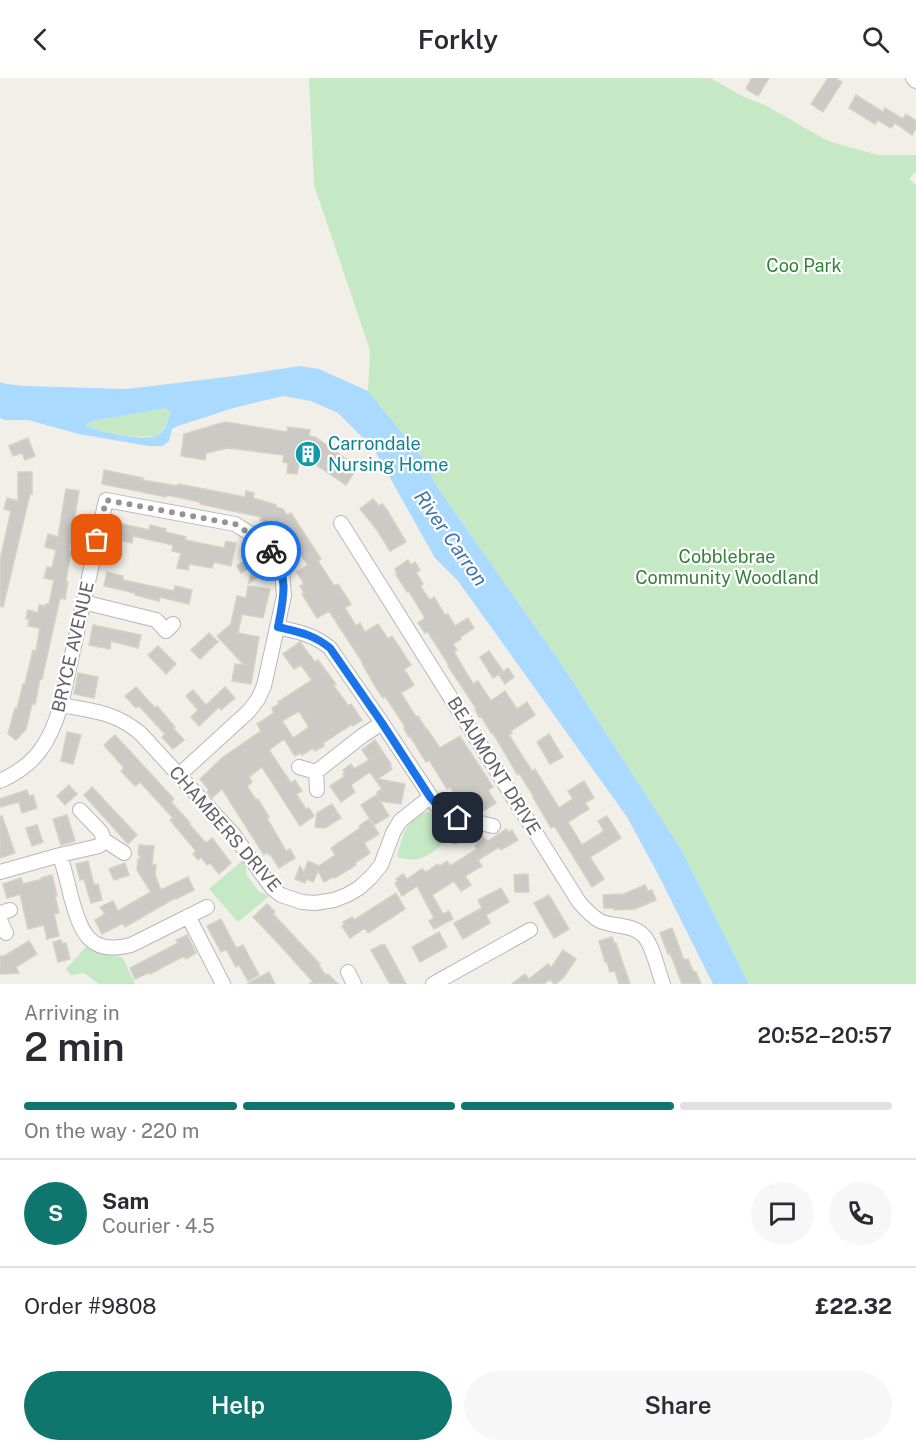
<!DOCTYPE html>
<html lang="en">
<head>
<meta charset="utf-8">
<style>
	body { margin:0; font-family:"Public Sans",sans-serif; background:#f7f7f7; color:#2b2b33; height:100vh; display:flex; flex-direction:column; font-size:22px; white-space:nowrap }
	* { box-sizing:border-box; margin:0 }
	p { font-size:20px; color:#7c7c81 }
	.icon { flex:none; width:33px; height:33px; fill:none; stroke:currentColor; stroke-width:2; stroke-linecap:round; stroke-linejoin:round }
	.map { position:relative; height:906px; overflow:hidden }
	.drawer { display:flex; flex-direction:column; background:#fff; flex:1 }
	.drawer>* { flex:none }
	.pin { position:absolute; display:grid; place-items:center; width:51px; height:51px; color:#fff; margin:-26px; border-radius:12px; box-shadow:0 3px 9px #0006 }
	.courier { position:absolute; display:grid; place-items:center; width:60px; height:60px; margin:-30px; border:4px solid #1a73e8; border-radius:50%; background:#fff; color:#222; box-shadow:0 2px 8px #0007 }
	.headline em { font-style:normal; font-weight:600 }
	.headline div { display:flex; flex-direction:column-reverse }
	.headline { display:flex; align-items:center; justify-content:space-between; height:102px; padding:0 24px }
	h1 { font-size:39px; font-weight:600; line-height:45px }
	.bar { display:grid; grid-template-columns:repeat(4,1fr); gap:9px 6px; align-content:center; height:72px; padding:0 24px }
	.bar i { height:8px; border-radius:4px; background:#e1e1e2 }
	.bar .active { background:#0f766e }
	.bar p { grid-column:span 4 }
	.line { display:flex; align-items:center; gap:15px; padding:0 24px; border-top:2px solid #e1e1e2 }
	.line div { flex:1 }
	.round { display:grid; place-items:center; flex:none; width:63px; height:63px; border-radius:32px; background:#f7f7f7 }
	.button { display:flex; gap:12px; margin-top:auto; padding:12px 24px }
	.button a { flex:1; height:69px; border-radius:36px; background:#0f766e; color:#fff; font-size:24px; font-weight:600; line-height:69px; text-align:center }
	.button a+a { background:#f7f7f7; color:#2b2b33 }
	header { display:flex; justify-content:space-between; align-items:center; height:78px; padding:0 24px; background:#fff; font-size:27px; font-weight:600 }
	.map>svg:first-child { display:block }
	.green { fill:#c5e8c5 }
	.water { fill:#aadaff; fill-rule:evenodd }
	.building { fill:#cccac5; stroke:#d6d1c6; stroke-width:1.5; fill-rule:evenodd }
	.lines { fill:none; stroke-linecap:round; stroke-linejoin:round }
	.minor-casing { stroke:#b5b8bc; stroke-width:16 }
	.minor { stroke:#fff; stroke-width:14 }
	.done { stroke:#929495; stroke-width:6; stroke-dasharray:0 10.8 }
	.route { stroke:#1a73e8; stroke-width:8 }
	.labels { text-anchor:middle; stroke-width:4.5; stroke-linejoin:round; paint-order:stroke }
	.park-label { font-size:18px; fill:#348238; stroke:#fff }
	.culture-label { font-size:18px; fill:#0d838f; stroke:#fff; text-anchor:start }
	.street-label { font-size:18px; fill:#5f6368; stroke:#fff }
	.water-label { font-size:20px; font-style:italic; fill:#4174aa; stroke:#fff }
</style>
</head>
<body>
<header><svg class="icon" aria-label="back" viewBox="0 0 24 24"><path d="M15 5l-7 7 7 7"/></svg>Forkly<svg class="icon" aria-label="search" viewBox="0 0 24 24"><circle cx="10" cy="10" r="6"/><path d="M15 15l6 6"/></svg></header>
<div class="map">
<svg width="916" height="906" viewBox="0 0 916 906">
	<rect width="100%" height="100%" fill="#f1efe8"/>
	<path class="green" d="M309 0H710L744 19 765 27 828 63 878 77H916V93L909 101 916 107V906H749L681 771 562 587 438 410 421 378 368 313 370 272 314 107Z
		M166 330 170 334C168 345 164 350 157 358 133 360 109 357 86 348L87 346 93 343Z
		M428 734C434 736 441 738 445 744 454 759 434 776 421 780 413 783 405 781 397 779 402 760 406 738 428 734Z
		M243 782 246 787V796L259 814 269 818 238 844 209 811Z
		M86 869 123 880 135 906H99L84 895 71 897 66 891Z"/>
	<path class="water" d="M300 288 319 291 368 313 421 378 438 410 562 587 681 771 749 906H713L659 798 627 739 458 503 435 480 376 375 360 357 338 335 311 323 283 318 230 331 178 348 172 351 169 363 163 368H148L79 356 28 342H4L0 340V304L6 306 25 308 127 311 235 298ZM166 330 170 334C168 343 165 354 156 358 141 363 100 354 86 348L87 346 93 343Z"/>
	<path class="building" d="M752 0H769L758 18 746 11Z
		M828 0H835L842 4 823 34 811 26Z
		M856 17 883 34 885 30 903 41 906 36 916 43V50L912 57 895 45 891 50 878 42 875 46 849 30Z
		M225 344 287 354 288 349 310 352 309 358 315 359 346 381 343 385 355 393 346 407 306 380 305 387 299 386 297 396 287 395 288 385 283 384 284 377 228 370 206 375 205 382 181 378 184 356Z
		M28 360 35 378 25 382 22 375 13 378 9 368Z
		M104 392 143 400 142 402 178 408V406L245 419 246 413 254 415 253 420 276 427 275 429 283 431 287 437 291 435 321 481 318 483 334 508 338 506 351 526 345 530 356 548 360 545 365 554 378 546 388 561 392 558 411 587 404 591 414 607 401 615 416 639 418 638 426 651H427L440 670 460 658 493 709 488 712 496 725 480 735 478 732 476 733 468 720 460 725 450 709 447 711 429 682 426 684 410 658 409 659 404 651H405L404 647 385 618 383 620 375 608 362 585H363L329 533 317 540 302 516 304 515 300 508 304 506 297 494 308 487 296 470 295 471 284 454 281 456 277 448 260 443 261 439 200 426V424L167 417 166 419 102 406Z
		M18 394H32V416H30L3 529 0 528V482L11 433 4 431 7 420 18 423Z
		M66 411 79 413 69 473H71L66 503 68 504 65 521 60 520 42 601H40L35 626H32L26 651 16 662 8 656 15 630 17 631 23 606H25L33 572 36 573 40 550 28 548 29 541H26L28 532 38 535 39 527 45 528 46 526H49L54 502 44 500 47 489 52 490 56 472 45 469 48 456 58 459Z
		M373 421 379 428 382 426 387 432 406 464 390 473 377 452 360 431Z
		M118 445 149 452 150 447 166 451 165 454 186 459 185 462 224 470 226 463 236 465 231 488 214 484 212 490 189 486 188 492 177 490 181 475 172 473 173 467 133 458 132 465 115 461Z
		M254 475 266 494 249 505 252 488 241 495 237 488 254 477Z
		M408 482 411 487 415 484 420 492 416 494 423 506 420 508 430 522 434 519 445 537 448 536 455 548 468 540 474 550 460 559 461 561 453 566 457 572 454 574 473 606 478 603 491 623 505 613 517 631 527 624 535 637 511 653 512 655 509 657 532 693 535 691 559 730 573 721 568 713 584 703 594 720 585 725 589 731 568 744 582 767 604 753 598 743 607 738 621 760 590 779 604 801 592 809 557 752 554 748 551 750 533 719H534L519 695 517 696 493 655 492 656 481 638 479 639 475 631 476 630 448 588 449 587 427 553 425 555 418 545 425 540 409 513 407 514 402 506 396 497 397 496 395 491Z
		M107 494 123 498V502L174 513 175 508 192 512 189 526 160 519 159 523 135 517V515L104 508Z
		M248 508 270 511 263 540 242 536 238 555 259 559 251 606 232 603 235 586 244 587 217 558 231 546 237 518 246 520Z
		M93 547 141 557 138 570 111 563 110 571 89 567Z
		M209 555 218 564 200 581 191 572Z
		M300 564 315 584 318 582 336 606 333 607 345 623 348 628 351 626 362 642 353 648 352 646 323 665 324 668 315 673 313 670 302 677 300 675 295 678 284 661 269 672 291 705 295 702 302 713 296 716 306 731 309 730 314 738 300 748 262 689 249 699 252 704 247 708 256 722 258 721 269 739 267 740 286 773 290 771 295 780 279 790 270 776 269 777 267 775 264 777 222 711 212 720 207 714 209 712 200 701 222 680 261 653 257 646 274 635 272 630 279 626 278 624 312 602 301 587 294 591 283 576ZM299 633 309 649 293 660 282 643Z
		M158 568 176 586 166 596 148 577Z
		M489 573 503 593 493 600 480 579Z
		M508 590 514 599 505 606 499 597Z
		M78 595 98 599 94 620 74 616Z
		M136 609 155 630 157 628 175 649 173 650 184 662 173 671 162 659 165 656 139 628 136 630 125 618Z
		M225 609 235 620 221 632 219 629 199 648 191 639 198 632 186 618 193 612 206 627Z
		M67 654 81 657 73 686 61 683Z
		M549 656 563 679 550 686 537 664Z
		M115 657 174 721 171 724 190 745 189 746 206 765 212 760 231 785 219 796 210 785 207 787 201 779 198 782 193 776 196 773 170 742 173 740 140 704 135 708 121 693 124 690 104 667Z
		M375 662 391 686 390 688 392 691 378 701 405 706 401 726 380 723 389 738 374 747 361 727 378 716 377 714 382 711 370 694 351 707 355 714 341 724 330 708 344 699 343 696 345 694 343 692 351 686 354 691 369 682 362 672Z
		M69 707 77 716 65 727 57 718Z
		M92 709 137 757 128 766 84 717Z
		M27 712 29 718 33 717 37 730 22 735 19 724 0 729V721Z
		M332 726 341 740 325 750 315 749 317 735Z
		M67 737 75 763 61 767 53 741Z
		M0 738H2L15 775 0 780Z
		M369 741 379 756 364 765 370 775 355 785 356 787 335 800 333 799 324 804 318 793 313 804 306 801 305 805 295 801 300 788 304 794 308 783 319 788 335 777 331 770 360 750 359 748Z
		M37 747 43 764 32 768 26 750Z
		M506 751 508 754 512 752 518 762 501 772 499 769 478 782 482 788 465 798 471 807 461 813 454 803 432 817 443 836 449 833 453 841 434 851 429 843 434 840 417 808 402 818 395 805 398 803 396 801 403 796 407 801 422 791 426 794 438 786 440 788 447 783 450 788 477 771 475 768 478 766 476 763 483 759 488 763Z
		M139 767 154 768 152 787H156L155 797 161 812 188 799 194 812 176 821 175 820 125 849 123 845 102 856 95 842 105 836 100 829 113 823 118 833 151 814 137 792 138 781 141 780 138 776Z
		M88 783 94 807 98 806 102 822 91 825 84 801 80 802 76 786Z
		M125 785 129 797 114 802 109 791Z
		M528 796 529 814H515L514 797Z
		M52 797 57 818H55L59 835 54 836 59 858 47 861 44 847 28 851 20 816 7 820 3 806 21 800 23 806 42 801 41 800Z
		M645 807 648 813 652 812 656 822 635 831 614 832V830H604L603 817 624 816Z
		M501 810 509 824 486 837 490 845 463 861 454 845 482 830 478 822Z
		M396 815 405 831 368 855 365 850 350 860 342 848 344 847 343 844 352 839 354 842Z
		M549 817 569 851 554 860 534 825Z
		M267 826 275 834 273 836 320 886 319 887 325 897 328 896 338 906H309L313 904 277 864 253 839Z
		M221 841 236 870 243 867 259 897 248 903 239 887 236 889 226 871 221 874 207 848Z
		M672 850 684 882 688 881 693 893 696 894 701 906H682L670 875 668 876 660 855Z
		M439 854 447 869 420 884 412 869Z
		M187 857 196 875 186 881 184 878 150 896V894L135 901 130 890 178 865 176 862Z
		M612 859 614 865H616L630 906H619L615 893 610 894 607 884H605L599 863Z
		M61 862 62 866 66 865 70 881 58 884 53 864Z
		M29 863 37 876 16 889 19 895 0 896V878H4Z
		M381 867H385L406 906H390L371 872Z
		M563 872 576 881 564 899 556 906H554L550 901 544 906H512L525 896 529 901 548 886 551 890Z
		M269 894 275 906H247Z"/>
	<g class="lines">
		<defs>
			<path id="minor" d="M913 0 916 3
				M341 445 579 824C585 831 591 838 600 843 613 849 633 846 644 858 653 868 658 893 663 906
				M83 524 156 542 166 553 173 546
				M277 549C298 554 313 556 330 570L382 645 437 728 451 738 493 748
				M61 627C93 633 116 634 141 656L233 756 272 810 281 817 302 824 315 825 334 822 347 817 359 810 371 799 381 787 393 755 400 743 430 719
				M299 689 316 694 317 712
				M316 694 362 658 382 645
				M0 703C36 687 50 664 61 627L106 422 235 446 262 463 274 477 282 493 284 518 264 608 258 621 249 633 179 697
				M80 732 101 754 104 762
				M455 758 458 740
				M60 777C64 791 68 805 71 819 81 854 89 878 131 867L207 829
				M0 794 60 777 99 768 104 762 124 775
				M0 835 10 832
				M188 838 223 906
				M0 842 6 855
				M348 894 354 906
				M433 906 530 852"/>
		</defs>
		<use href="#minor" class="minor-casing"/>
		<use href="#minor" class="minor"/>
	</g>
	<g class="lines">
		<path class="done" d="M97 462 106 422 235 446 261 463 271 473"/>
		<path class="route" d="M271 473C290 496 283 523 278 549 298 554 313 556 330 570L382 645 430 719C438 730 446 736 458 740"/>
	</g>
	<defs>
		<symbol id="building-disc" viewBox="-11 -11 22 22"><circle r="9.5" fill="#0f9aa8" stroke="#fff"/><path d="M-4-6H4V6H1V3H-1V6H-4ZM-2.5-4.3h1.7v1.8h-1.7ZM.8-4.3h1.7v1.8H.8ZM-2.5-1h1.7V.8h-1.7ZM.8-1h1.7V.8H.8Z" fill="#fff"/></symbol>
	</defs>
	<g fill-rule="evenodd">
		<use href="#building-disc" x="293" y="361" width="30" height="30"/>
	</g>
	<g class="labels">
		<g class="park-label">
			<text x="804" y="194">Coo Park</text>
			<text x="727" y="485">Cobblebrae<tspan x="727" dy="21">Community Woodland</tspan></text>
		</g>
		<g class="culture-label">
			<text x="328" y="372">Carrondale<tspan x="328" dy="21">Nursing Home</tspan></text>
		</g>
		<g class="street-label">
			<text transform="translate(73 569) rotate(-77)" y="6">BRYCE AVENUE</text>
			<text transform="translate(494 688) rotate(58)" y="6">BEAUMONT DRIVE</text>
			<text transform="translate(225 751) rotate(49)" y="6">CHAMBERS DRIVE</text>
		</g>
		<g class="water-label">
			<text transform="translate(451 460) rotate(55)" y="7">River Carron</text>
		</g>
	</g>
</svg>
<div class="pin" style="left:97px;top:462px;background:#ea580c"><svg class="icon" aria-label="bag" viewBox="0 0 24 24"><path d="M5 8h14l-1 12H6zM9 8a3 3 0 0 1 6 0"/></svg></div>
<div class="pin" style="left:458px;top:740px;background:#1f2937"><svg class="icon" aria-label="home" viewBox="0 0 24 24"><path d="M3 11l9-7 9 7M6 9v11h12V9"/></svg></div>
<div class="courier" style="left:271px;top:473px"><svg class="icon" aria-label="bike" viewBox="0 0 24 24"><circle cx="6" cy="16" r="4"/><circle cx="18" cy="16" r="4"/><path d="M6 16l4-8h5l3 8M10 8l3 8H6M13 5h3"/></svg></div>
</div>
<section class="drawer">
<div class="headline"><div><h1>2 min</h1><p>Arriving in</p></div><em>20:52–20:57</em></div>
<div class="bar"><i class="active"></i><i class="active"></i><i class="active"></i><i></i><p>On the way · 220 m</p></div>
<div class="line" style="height:108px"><b class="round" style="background:#0f766e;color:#fff">S</b><div><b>Sam</b><p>Courier · 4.5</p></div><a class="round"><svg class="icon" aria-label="chat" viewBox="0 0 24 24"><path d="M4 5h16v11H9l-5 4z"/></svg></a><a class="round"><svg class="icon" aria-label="phone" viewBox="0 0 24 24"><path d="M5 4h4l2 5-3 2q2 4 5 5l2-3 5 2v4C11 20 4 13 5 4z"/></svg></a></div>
<div class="line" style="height:78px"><div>Order #9808</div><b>£22.32</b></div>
<div class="button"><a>Help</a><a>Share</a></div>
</section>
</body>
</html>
